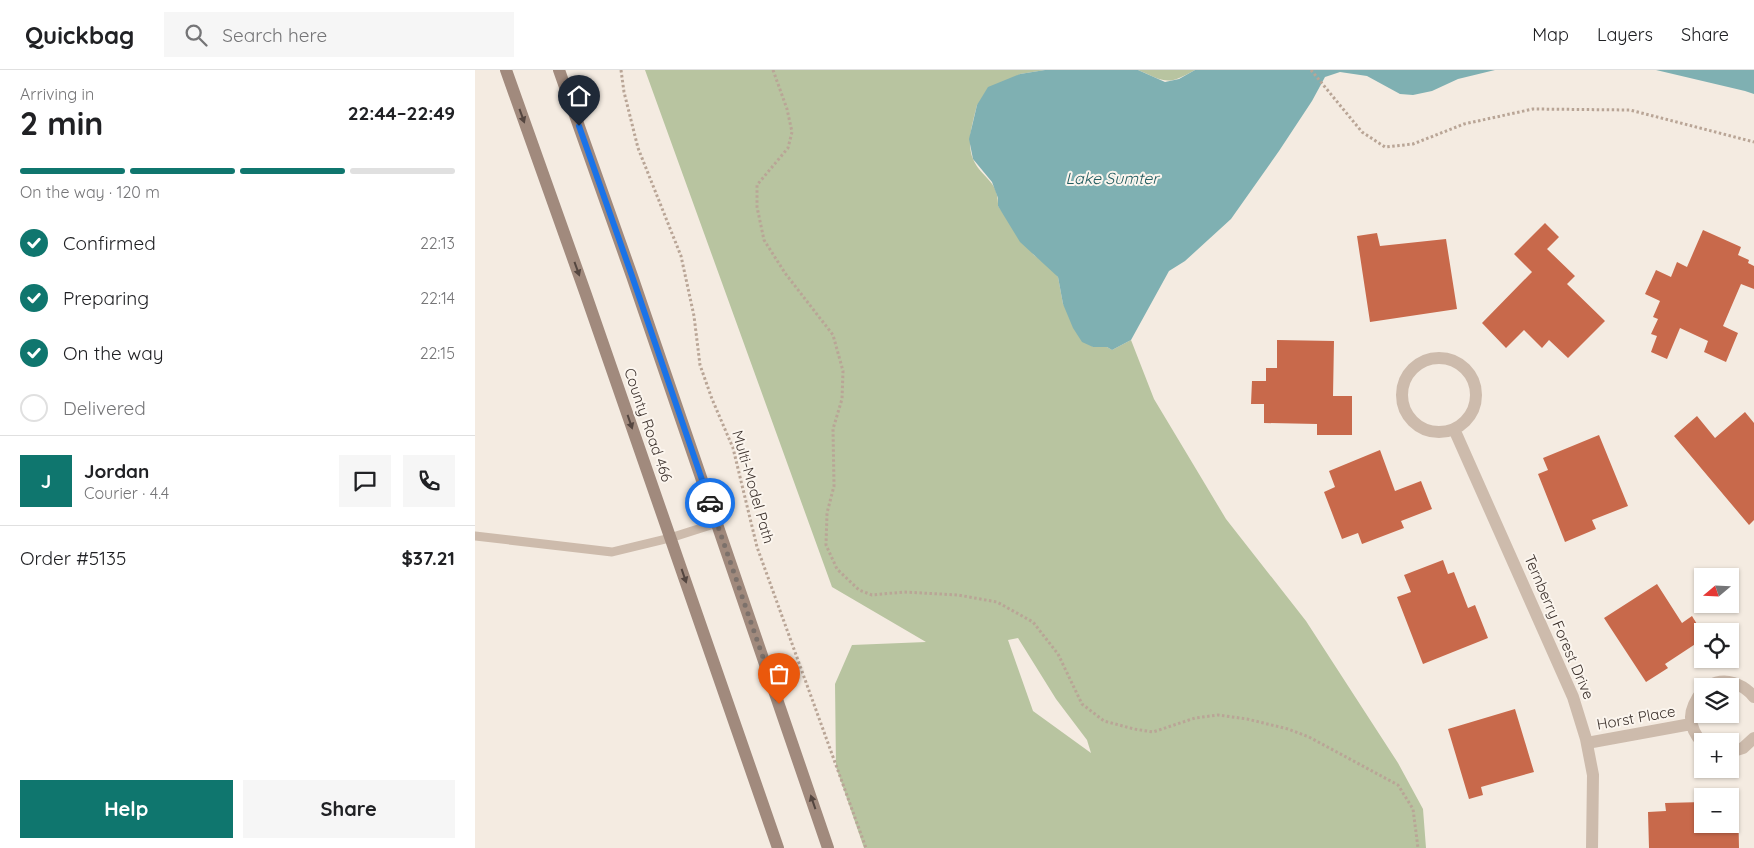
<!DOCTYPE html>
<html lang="en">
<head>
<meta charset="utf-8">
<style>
	body { margin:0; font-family:Quicksand,sans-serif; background:#f6f6f6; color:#202124; height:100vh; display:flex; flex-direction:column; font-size:19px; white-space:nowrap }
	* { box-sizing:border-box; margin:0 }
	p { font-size:16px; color:#757577 }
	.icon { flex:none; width:28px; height:28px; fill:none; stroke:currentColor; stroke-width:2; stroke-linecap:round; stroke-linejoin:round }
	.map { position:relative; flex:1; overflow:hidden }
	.drawer { display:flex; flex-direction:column; background:#fff; width:475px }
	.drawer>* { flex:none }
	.needle { width:32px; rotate:251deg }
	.tools { position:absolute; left:1219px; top:498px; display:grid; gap:10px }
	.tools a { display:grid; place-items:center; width:45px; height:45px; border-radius:0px; background:#fff; box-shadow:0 1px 4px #0004; font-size:25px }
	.pin { position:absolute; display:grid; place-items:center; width:42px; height:42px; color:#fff; margin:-51px -21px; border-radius:50% 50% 50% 0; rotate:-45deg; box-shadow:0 0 5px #0007 }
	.pin .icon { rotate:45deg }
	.courier { position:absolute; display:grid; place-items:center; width:50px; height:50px; margin:-25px; border:4px solid #1a73e8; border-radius:50%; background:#fff; color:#222; box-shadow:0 1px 6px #0007 }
	.headline em { font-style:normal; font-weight:700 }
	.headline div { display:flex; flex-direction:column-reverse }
	.headline { display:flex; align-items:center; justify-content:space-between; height:85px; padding:0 20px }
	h1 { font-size:32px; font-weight:700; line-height:38px }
	.bar { display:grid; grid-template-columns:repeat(4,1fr); gap:8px 5px; align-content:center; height:60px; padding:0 20px }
	.bar i { height:6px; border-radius:4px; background:#e0e0e0 }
	.bar .current { background:#0f766e }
	.bar p { grid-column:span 4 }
	.line { display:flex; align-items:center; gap:12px; padding:0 20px; border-top:1px solid #e0e0e0 }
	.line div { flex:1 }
	.round { display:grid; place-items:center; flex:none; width:52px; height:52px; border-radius:0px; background:#f6f6f6 }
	ol { padding:0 20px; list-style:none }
	li { display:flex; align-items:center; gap:15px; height:55px }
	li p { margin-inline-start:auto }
	li .icon { padding:5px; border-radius:50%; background:#0f766e; color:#fff; stroke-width:4 }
	li:last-child { color:#757577 }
	li i { width:28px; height:28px; border:2px solid #e0e0e0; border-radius:50% }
	.primary-button { display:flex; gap:10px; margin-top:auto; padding:10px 20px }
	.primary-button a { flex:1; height:58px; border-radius:0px; background:#0f766e; color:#fff; font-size:20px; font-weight:700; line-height:58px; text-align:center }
	.primary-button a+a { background:#f6f6f6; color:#202124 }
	header { display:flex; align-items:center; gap:30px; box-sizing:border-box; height:70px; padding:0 25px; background:#fff; border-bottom:1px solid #e0e0e0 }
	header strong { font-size:24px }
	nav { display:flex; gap:28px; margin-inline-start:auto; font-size:18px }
	.search { width:350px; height:45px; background:#f6f6f6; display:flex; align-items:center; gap:12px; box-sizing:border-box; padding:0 18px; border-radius:0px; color:#757577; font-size:19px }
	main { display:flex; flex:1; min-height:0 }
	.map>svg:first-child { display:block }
	.green { fill:#b8c4a0; fill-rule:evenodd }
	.water { fill:#7fb0b2 }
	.building { fill:#c8694b }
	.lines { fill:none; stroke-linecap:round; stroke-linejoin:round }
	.path { stroke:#b9a596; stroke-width:3; stroke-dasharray:2.5 2.5; stroke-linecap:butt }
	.lane { stroke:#cdbbac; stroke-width:9 }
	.street { stroke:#cdbbac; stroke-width:12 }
	.secondary { stroke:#a18a7d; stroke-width:12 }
	.oneway { fill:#544640 }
	.done { stroke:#7c716b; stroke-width:5; stroke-dasharray:0 9 }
	.route { stroke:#1a73e8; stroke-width:6 }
	.labels { text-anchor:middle; stroke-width:4; stroke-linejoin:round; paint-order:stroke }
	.street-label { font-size:15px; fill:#3b302b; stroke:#fbf5ee }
	.water-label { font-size:16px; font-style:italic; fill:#1f5a5e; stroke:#fbf5ee }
</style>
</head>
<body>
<header>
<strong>Quickbag</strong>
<div class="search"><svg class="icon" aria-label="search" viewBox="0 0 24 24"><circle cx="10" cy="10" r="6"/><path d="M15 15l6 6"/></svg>Search here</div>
<nav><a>Map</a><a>Layers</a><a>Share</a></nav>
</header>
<main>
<section class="drawer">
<div class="headline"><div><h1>2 min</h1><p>Arriving in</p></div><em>22:44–22:49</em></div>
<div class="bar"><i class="current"></i><i class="current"></i><i class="current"></i><i></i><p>On the way · 120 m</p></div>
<ol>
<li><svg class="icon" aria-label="check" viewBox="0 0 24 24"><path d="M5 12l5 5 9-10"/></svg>Confirmed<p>22:13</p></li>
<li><svg class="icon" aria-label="check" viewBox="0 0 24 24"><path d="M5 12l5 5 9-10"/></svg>Preparing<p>22:14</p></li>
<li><svg class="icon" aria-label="check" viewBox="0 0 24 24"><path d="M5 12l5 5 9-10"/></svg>On the way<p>22:15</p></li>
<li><i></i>Delivered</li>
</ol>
<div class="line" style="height:90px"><b class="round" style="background:#0f766e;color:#fff">J</b><div><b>Jordan</b><p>Courier · 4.4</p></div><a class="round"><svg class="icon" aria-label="chat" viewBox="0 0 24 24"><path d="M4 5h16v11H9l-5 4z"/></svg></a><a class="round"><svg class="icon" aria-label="phone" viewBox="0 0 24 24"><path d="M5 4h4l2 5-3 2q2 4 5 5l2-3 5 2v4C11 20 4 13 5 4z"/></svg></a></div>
<div class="line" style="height:65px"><div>Order #5135</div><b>$37.21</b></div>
<div class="primary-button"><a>Help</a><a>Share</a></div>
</section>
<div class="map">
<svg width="1279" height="778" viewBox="0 0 1279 778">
	<rect width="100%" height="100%" fill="#f4ebe1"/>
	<path class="green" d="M170 0H570L545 4 502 35C498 52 491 72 498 89 506 108 524 110 523 136L559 185 577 199 583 207 588 234 618 277H632L637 280 656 270 679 329 751 449 831 551 923 693 948 739 951 778H389L361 697 360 614 377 575 451 572 357 517ZM543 568 581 629 612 670 616 683 558 641 533 570Z
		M663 0H720C692 16 691 12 663 0Z"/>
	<path class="water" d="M570 0H663L690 12 704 9 720 0H1020L983 9 957 21 938 25 925 24 892 6 865 2 850 7 837 31 804 81 756 149 710 191 694 201 656 270 637 280 632 277H618L607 272 598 258 588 234 583 207 545 172 523 136V128L517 112 498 89 494 69 502 35 513 17 545 4Z
		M1181 0H1279V24L1270 21Z"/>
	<path class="building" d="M1070 153 1084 167 1072 179 1100 206 1092 214 1130 251 1093 288 1074 270 1067 278 1049 260 1031 278 1007 253 1057 202 1039 184Z
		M1228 160 1266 177 1263 185 1274 190 1273 193 1279 196V219L1266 214 1248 256 1263 263 1251 292 1229 282 1233 271 1205 258 1192 289 1176 282 1182 266 1176 264 1183 249 1178 247 1185 231 1170 224 1181 200 1196 207 1202 192 1212 197Z
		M902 163 905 176 971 169 982 239 895 252 882 166Z
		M802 270 859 271 858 326H877V365H842V354L789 353V334H776L777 311H791V298H802Z
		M1270 342 1279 353V450L1274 455 1199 366 1222 346 1240 368Z
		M1124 365 1153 436 1117 450 1121 459 1090 472 1063 404 1073 400 1068 388Z
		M905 380 920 421 946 411 957 439 926 451 929 458 887 474 883 463 867 469 849 422 860 417 854 401Z
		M968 490 973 504 979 502 993 538 1000 535 1013 568 948 594 922 527 936 522 929 505Z
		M1182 514 1207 553 1217 546 1228 564V569L1190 594 1193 598 1171 612 1129 548Z
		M1040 639 1059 702 1006 717 1008 725 994 729 973 659Z
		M1255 731H1263L1264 778H1174L1173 742 1191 741 1190 733 1228 732V754H1255Z"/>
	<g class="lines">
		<path class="path" d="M146 0 149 22 163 78 206 186 219 246 225 295 237 329 258 378 282 477 391 778
			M298 0 312 39 317 62 313 78 282 115V137L289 170 310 203 358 265 368 301 367 329 358 359 359 416 352 443 351 475 362 499 384 520 397 525 429 522 483 525 522 532 558 552 583 584 607 634 629 651 659 659 678 662 720 648 743 645 772 649 813 659 834 667 923 715 938 739 943 778
			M836 0 887 62 910 77 938 74 989 54 1058 39 1155 40 1279 72"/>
		<path class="lane" d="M0 466 137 482 195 468 242 453"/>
		<path class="street" d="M927 325a37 37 0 1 1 74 0a37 37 0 1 1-74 0Z
			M979 359 1098 627 1111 669 1118 705 1117 778
			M1234 616C1250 606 1268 614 1279 627
			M1228 620C1213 639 1211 655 1228 674
			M1112 673 1216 654
			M1255 682 1268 678 1279 668"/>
		<path class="secondary" d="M31 0 110 222 303 778
			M84 0 157 206 353 778"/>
	</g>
	<defs><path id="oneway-solid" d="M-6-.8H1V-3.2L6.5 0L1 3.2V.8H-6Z" transform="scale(1.25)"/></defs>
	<g class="oneway">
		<use href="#oneway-solid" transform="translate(47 46) rotate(70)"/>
		<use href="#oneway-solid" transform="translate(102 199) rotate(70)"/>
		<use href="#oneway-solid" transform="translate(155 352) rotate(71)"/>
		<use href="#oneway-solid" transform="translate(209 506) rotate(71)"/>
		<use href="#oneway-solid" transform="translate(338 732) rotate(-109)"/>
	</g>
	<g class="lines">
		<path class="done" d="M235 433 304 634"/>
		<path class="route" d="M104 56 157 206 235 433"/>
	</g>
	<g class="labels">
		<g class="street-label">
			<text transform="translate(173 355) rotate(71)" y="5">County Road 466</text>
			<text transform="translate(278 417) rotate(74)" y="5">Multi-Model Path</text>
			<text transform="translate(1084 557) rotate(67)" y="5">Ternberry Forest Drive</text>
			<text transform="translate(1161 648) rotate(-10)" y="5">Horst Place</text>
		</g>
		<g class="water-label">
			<text x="637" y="114">Lake Sumter</text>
		</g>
	</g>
</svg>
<div class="tools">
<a><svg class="needle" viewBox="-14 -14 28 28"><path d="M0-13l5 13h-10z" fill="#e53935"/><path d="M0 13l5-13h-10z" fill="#757577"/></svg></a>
<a><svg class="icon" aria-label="locate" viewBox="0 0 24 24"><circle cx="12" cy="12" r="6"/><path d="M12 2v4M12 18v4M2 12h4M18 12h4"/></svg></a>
<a><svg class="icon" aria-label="layers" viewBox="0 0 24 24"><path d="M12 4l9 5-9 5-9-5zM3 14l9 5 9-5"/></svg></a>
<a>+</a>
<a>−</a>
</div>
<div class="pin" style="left:304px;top:634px;background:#ea580c"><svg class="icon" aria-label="bag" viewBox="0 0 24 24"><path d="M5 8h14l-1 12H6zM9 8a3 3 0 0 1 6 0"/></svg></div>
<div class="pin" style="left:104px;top:56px;background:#1f2937"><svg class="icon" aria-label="home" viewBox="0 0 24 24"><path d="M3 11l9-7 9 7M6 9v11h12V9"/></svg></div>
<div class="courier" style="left:235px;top:433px"><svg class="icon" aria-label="car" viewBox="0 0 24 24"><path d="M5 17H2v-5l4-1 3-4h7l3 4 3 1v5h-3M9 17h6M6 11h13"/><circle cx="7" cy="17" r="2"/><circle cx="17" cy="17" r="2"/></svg></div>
</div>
</main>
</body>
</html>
